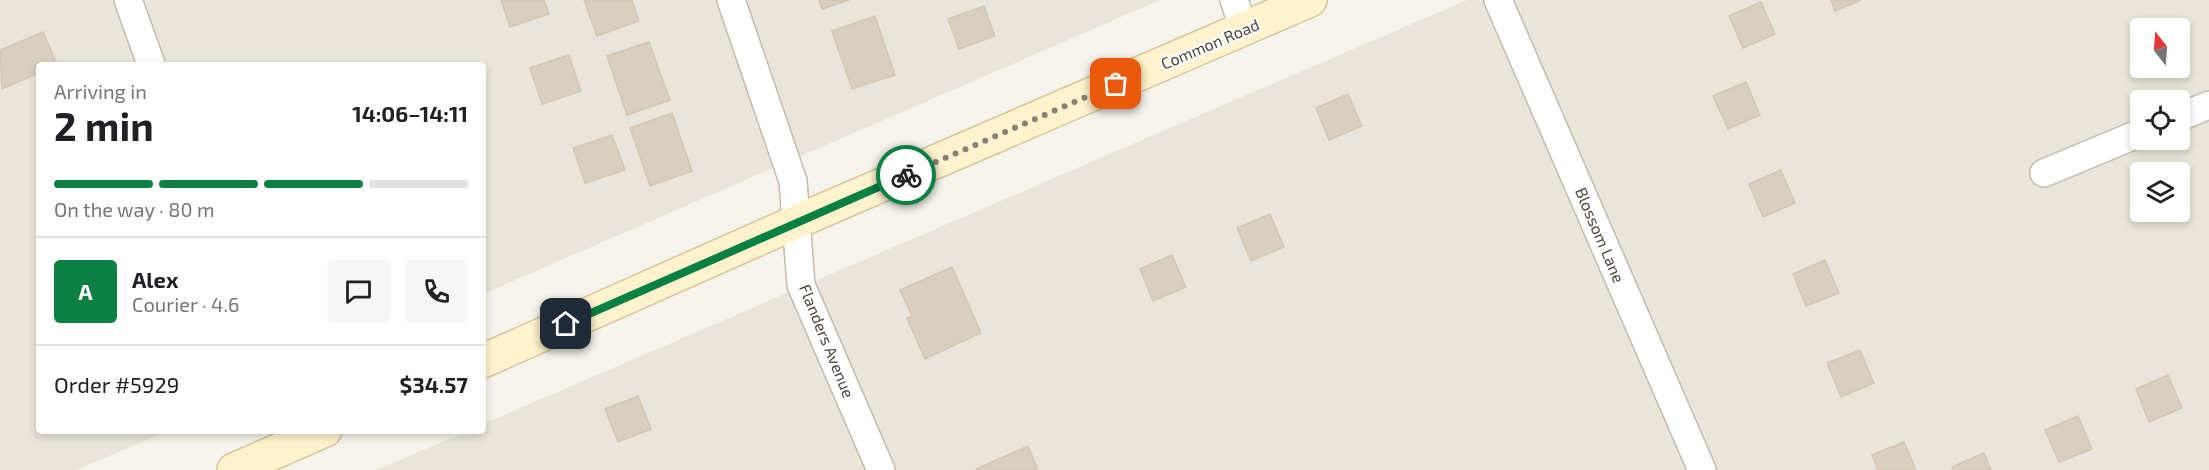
<!DOCTYPE html>
<html lang="en">
<head>
<meta charset="utf-8">
<style>
	body { margin:0; font-family:"Exo 2",sans-serif; background:#f6f6f6; color:#202124; height:100vh; display:flex; flex-direction:column; font-size:22px; white-space:nowrap }
	* { box-sizing:border-box; margin:0 }
	p { font-size:20px; color:#757577 }
	.icon { flex:none; width:33px; height:33px; fill:none; stroke:currentColor; stroke-width:2; stroke-linecap:round; stroke-linejoin:round }
	.map { position:relative; flex:1; overflow:hidden }
	.side { position:absolute; left:36px; top:62px; width:450px; height:372px; display:flex; flex-direction:column; background:#fff; border-radius:6px; box-shadow:0 3px 9px #0003 }
	.side>* { flex:none }
	.needle { width:39px; rotate:343deg }
	.controls { position:absolute; left:2130px; top:18px; display:grid; gap:12px }
	.controls a { display:grid; place-items:center; width:60px; height:60px; border-radius:6px; background:#fff; box-shadow:0 3px 9px #0003; font-size:30px }
	.pin { position:absolute; display:grid; place-items:center; width:51px; height:51px; color:#fff; margin:-26px; border-radius:12px; box-shadow:0 3px 9px #0006 }
	.courier { position:absolute; display:grid; place-items:center; width:60px; height:60px; margin:-30px; border:4px solid #0b8043; border-radius:50%; background:#fff; color:#222; box-shadow:0 2px 8px #0007 }
	.headline em { font-style:normal; font-weight:700 }
	.headline div { display:flex; flex-direction:column-reverse }
	.headline { display:flex; align-items:center; justify-content:space-between; height:102px; padding:0 18px }
	h1 { font-size:39px; font-weight:700; line-height:45px }
	.bar { display:grid; grid-template-columns:repeat(4,1fr); gap:9px 6px; align-content:center; height:72px; padding:0 18px }
	.bar i { height:8px; border-radius:4px; background:#e0e0e0 }
	.bar .on { background:#0b8043 }
	.bar p { grid-column:span 4 }
	.line { display:flex; align-items:center; gap:15px; padding:0 18px; border-top:2px solid #e0e0e0 }
	.line div { flex:1 }
	.round { display:grid; place-items:center; flex:none; width:63px; height:63px; border-radius:6px; background:#f6f6f6 }
	.map>svg:first-child { display:block }
	.residential { fill:#eae5da; fill-rule:evenodd }
	.building { fill:#d8cfc1; stroke:#d3c7b4; stroke-width:1.5 }
	.lines { fill:none; stroke-linecap:round; stroke-linejoin:round }
	.street-casing { stroke:#c2bbae; stroke-width:30 }
	.secondary-casing { stroke:#d6c79b; stroke-width:36 }
	.street { stroke:#fff; stroke-width:27 }
	.secondary { stroke:#fff3cd; stroke-width:33 }
	.done { stroke:#878178; stroke-width:6; stroke-dasharray:0 10.8 }
	.route { stroke:#0b8043; stroke-width:8 }
	.labels { text-anchor:middle; stroke-width:4.5; stroke-linejoin:round; paint-order:stroke }
	.street-label { font-size:16px; fill:#4b4439; stroke:#fff }
</style>
</head>
<body>
<div class="map">
<svg width="2209" height="470" viewBox="0 0 2209 470">
	<rect width="100%" height="100%" fill="#f6f3ec"/>
	<path class="residential" d="M0 0H1160L483 294V64H39V430L168 431 76 470H0Z
		M1467 0H2209V470H376L468 431 483 430V424ZM2140 28H2180V68H2140ZM2140 100H2180V140H2140ZM2140 172H2180V212H2140Z"/>
	<path class="building" d="M501 0H544L549 14 510 27Z
		M584 0H632L639 21 597 36Z
		M819 0H849L822 9Z
		M1831 0H1861L1835 11Z
		M1761 2 1775 34 1743 48 1729 16Z
		M984 6 995 36 959 49 948 19Z
		M875 16 895 75 852 89 832 31Z
		M43 32 57 64H39V73L2 89 0 50Z
		M649 42 670 100 627 115 607 56Z
		M569 55 581 91 542 104 530 68Z
		M1746 82 1760 115 1728 129 1713 96Z
		M1348 94 1362 126 1329 140 1316 108Z
		M672 113 692 171 650 186 630 128Z
		M612 135 625 170 585 183 573 148Z
		M1781 170 1795 203 1763 217 1749 184Z
		M1270 214 1284 247 1251 261 1237 228Z
		M1172 255 1186 287 1153 301 1140 269Z
		M1825 260 1839 293 1806 306 1793 274Z
		M952 267 981 333 925 359 907 318 912 316 900 290Z
		M1860 350 1874 383 1841 397 1827 363Z
		M2168 375 2182 408 2149 422 2136 389Z
		M638 396 651 429 618 442 605 409Z
		M2078 416 2092 449 2059 462 2045 430Z
		M1904 442 1916 470H1878L1872 455Z
		M1028 446 1038 470H976V469Z
		M1984 453 1991 470H1953L1952 467Z"/>
	<g class="lines">
		<defs>
			<path id="street" d="M128 0 151 64
				M731 0 793 181 801 285 881 470
				M1234 0 1244 29
				M1498 0 1702 470
				M2180 117 2209 105
				M2044 173 2140 133"/>
			<path id="secondary" d="M483 361 796 222 1310 0
				M234 470 325 430"/>
		</defs>
		<use href="#street" class="street-casing"/>
		<use href="#secondary" class="secondary-casing"/>
		<use href="#street" class="street"/>
		<use href="#secondary" class="secondary"/>
	</g>
	<g class="lines">
		<path class="done" d="M906 175 1116 84"/>
		<path class="route" d="M566 324 906 175"/>
	</g>
	<g class="labels">
		<g class="street-label">
			<text transform="translate(1210 44) rotate(-23)" y="6">Common Road</text>
			<text transform="translate(1600 235) rotate(67)" y="6">Blossom Lane</text>
			<text transform="translate(827 341) rotate(68)" y="6">Flanders Avenue</text>
		</g>
	</g>
</svg>
<div class="controls">
<a><svg class="needle" viewBox="-14 -14 28 28"><path d="M0-13l5 13h-10z" fill="#e53935"/><path d="M0 13l5-13h-10z" fill="#757577"/></svg></a>
<a><svg class="icon" aria-label="locate" viewBox="0 0 24 24"><circle cx="12" cy="12" r="6"/><path d="M12 2v4M12 18v4M2 12h4M18 12h4"/></svg></a>
<a><svg class="icon" aria-label="layers" viewBox="0 0 24 24"><path d="M12 4l9 5-9 5-9-5zM3 14l9 5 9-5"/></svg></a>
</div>
<div class="pin" style="left:1116px;top:84px;background:#ea580c"><svg class="icon" aria-label="bag" viewBox="0 0 24 24"><path d="M5 8h14l-1 12H6zM9 8a3 3 0 0 1 6 0"/></svg></div>
<div class="pin" style="left:566px;top:324px;background:#1f2937"><svg class="icon" aria-label="home" viewBox="0 0 24 24"><path d="M3 11l9-7 9 7M6 9v11h12V9"/></svg></div>
<div class="courier" style="left:906px;top:175px"><svg class="icon" aria-label="bike" viewBox="0 0 24 24"><circle cx="6" cy="16" r="4"/><circle cx="18" cy="16" r="4"/><path d="M6 16l4-8h5l3 8M10 8l3 8H6M13 5h3"/></svg></div>
<section class="side">
<div class="headline"><div><h1>2 min</h1><p>Arriving in</p></div><em>14:06–14:11</em></div>
<div class="bar"><i class="on"></i><i class="on"></i><i class="on"></i><i></i><p>On the way · 80 m</p></div>
<div class="line" style="height:108px"><b class="round" style="background:#0b8043;color:#fff">A</b><div><b>Alex</b><p>Courier · 4.6</p></div><a class="round"><svg class="icon" aria-label="chat" viewBox="0 0 24 24"><path d="M4 5h16v11H9l-5 4z"/></svg></a><a class="round"><svg class="icon" aria-label="phone" viewBox="0 0 24 24"><path d="M5 4h4l2 5-3 2q2 4 5 5l2-3 5 2v4C11 20 4 13 5 4z"/></svg></a></div>
<div class="line" style="height:78px"><div>Order #5929</div><b>$34.57</b></div>
</section>
</div>
</body>
</html>
